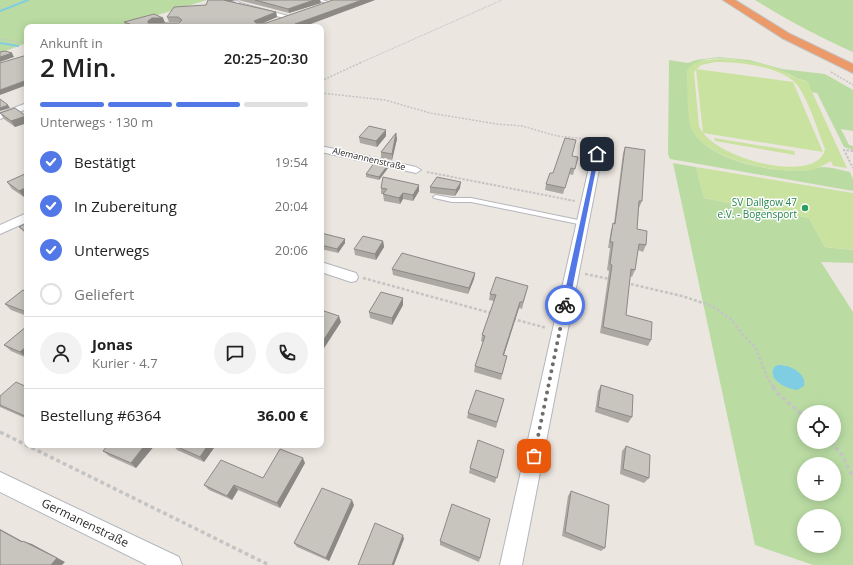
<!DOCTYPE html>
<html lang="de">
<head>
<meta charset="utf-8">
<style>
	body { margin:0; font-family:"Open Sans",sans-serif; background:#f2f2f2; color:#222; height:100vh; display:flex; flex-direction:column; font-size:15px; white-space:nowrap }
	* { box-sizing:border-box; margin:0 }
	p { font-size:13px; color:#767676 }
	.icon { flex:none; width:22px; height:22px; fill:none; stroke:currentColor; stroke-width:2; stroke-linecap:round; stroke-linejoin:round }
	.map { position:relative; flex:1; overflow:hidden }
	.details { position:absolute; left:24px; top:24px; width:300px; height:424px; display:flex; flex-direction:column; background:#fff; border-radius:8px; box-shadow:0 2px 10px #0003 }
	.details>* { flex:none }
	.buttons { position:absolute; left:797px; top:405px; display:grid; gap:8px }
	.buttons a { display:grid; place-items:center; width:44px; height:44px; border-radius:50%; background:#fff; box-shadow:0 2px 10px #0003; font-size:20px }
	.pin { position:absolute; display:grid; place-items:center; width:34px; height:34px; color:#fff; margin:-17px; border-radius:8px; box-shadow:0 2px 6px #0006 }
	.courier { position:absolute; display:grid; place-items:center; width:40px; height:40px; margin:-20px; border:3px solid #5277e6; border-radius:50%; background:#fff; color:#222; box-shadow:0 1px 5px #0007 }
	.summary em { font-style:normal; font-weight:600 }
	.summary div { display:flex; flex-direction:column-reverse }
	.summary { display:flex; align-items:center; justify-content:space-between; height:68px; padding:0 16px }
	h1 { font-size:26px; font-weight:600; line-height:30px }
	.bar { display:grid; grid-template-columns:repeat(4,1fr); gap:6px 4px; align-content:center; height:48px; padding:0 16px }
	.bar i { height:5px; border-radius:3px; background:#e0e0e0 }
	.bar .active { background:#5277e6 }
	.bar p { grid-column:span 4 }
	.line { display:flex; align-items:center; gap:10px; padding:0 16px; border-top:1px solid #e0e0e0 }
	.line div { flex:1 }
	.round { display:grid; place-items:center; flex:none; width:42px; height:42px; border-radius:21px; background:#f2f2f2 }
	ol { padding:0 16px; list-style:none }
	li { display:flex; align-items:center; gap:12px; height:44px }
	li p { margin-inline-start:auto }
	li .icon { padding:4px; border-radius:50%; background:#5277e6; color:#fff; stroke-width:4 }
	li:last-child { color:#767676 }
	li i { width:22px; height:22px; border:2px solid #e0e0e0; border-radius:50% }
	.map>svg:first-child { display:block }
	.green { fill:#badca3; fill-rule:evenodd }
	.pitch { fill:#cae2a0; fill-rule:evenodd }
	.water { fill:#7fcde2 }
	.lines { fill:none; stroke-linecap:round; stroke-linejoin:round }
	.stream { stroke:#7fcde2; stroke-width:2 }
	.lane-casing { stroke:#b3b6be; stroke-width:2 }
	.street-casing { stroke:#b3b6be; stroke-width:2 }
	.highway-casing { stroke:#c4c4c4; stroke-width:2 }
	.path-far4 { stroke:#c4c4c4; stroke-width:1; stroke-dasharray:1.5 1; stroke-linecap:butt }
	.path-far3 { stroke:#c4c4c4; stroke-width:1.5; stroke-dasharray:2 1.5; stroke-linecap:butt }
	.path-far2 { stroke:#c4c4c4; stroke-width:2; stroke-dasharray:2.5 1.5; stroke-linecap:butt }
	.path-far1 { stroke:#c4c4c4; stroke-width:2.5; stroke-dasharray:3 2; stroke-linecap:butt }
	.path { stroke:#c4c4c4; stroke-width:3.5; stroke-dasharray:4 3; stroke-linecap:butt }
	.lane { fill:#fff; fill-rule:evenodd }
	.street { fill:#fff; fill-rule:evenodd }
	.highway { fill:#ec9a6a; fill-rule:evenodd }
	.wall { fill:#aca9a3 }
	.shaded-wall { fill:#8c8985 }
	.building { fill:#c8c4be; stroke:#8c8985 }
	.route { fill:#5277e6 }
	.done { stroke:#6f6d6b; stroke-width:4; stroke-dasharray:0 7.2 }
	.leisure-dot { fill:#2e9e5b; stroke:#fff; stroke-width:1.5 }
	.labels { text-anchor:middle; stroke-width:3; stroke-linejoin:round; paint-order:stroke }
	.far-street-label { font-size:9px; fill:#2c2c2c; stroke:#fff }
	.leisure-label { font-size:10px; fill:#27864d; stroke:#fff; text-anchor:end }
	.near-street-label { font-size:12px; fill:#2c2c2c; stroke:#fff }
</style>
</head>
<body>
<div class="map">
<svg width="853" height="565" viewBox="0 0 853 565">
	<rect width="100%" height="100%" fill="#ece6e0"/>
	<path class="green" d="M0 0H207L118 27H27V43L0 53Z
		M755 0H853V52C819 37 787 20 755 0Z
		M719 57 749 60 782 69 825 74 853 90V131L841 129 849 145 853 146V150L844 147 817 93 811 92 807 81C798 80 792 75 784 72 764 65 720 52 699 62 695 64 691 68 687 71L690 124C701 159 766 171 798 171 806 171 814 167 822 167 831 167 841 170 850 172L853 179V191L670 159 668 154 669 60 688 63 696 60Z
		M673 163 696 167 704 198 809 218 825 247 853 250V263L821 262 853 312V565H813L755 545ZM778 365 787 366 781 384C776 380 772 376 773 369ZM804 412H834V442H804ZM804 464H834V494H804ZM804 516H834V546H804Z"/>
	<path class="pitch" d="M719 59C739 59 759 62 778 69 788 73 796 80 807 81L847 168 833 166 831 161C824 165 819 168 811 170 780 175 711 161 693 132 686 121 688 86 687 71 692 60 708 60 719 59ZM715 62C739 62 787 66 800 89 811 107 817 129 825 149 818 186 712 159 699 126L694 72 701 65Z
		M696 69 793 82 823 152 703 133Z
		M714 138 794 151 795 155 715 141Z
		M696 167 853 193V250L825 247 809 218 704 198Z"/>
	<path class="water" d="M778 365C789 364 807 373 804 386L797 390C787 389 767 380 774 367Z"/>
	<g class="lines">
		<path class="stream" d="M0 11 28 0
			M0 43 18 46"/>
		<defs>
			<path id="lane" d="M316 0H322L332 3 330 4Z
				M436 195 452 198H471L583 221 586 223 583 225 471 202H452L434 198 433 197Z"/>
			<path id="street" d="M237 1 240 3 292 17 289 19 225 4Z
				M27 103V109L0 119V113Z
				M321 146 416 167 421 170 416 173 321 152Z
				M597 151 602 154 522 565H500L592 154Z
				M27 213V222L0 234V225Z
				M321 262 356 273 358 277 356 281 351 282 321 272Z
				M0 472 179 557 182 565H147L0 492Z"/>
			<path id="highway" d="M723 0H735L790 34 853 64V73L782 38Z"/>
		</defs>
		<use href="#lane" class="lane-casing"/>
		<use href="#street" class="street-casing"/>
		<use href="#highway" class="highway-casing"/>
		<path class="path-far4" d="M0 39 27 43
			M360 63 502 0"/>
		<path class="path-far3" d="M831 72 853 85
			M321 81 362 62
			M321 93 385 100 430 113 497 124 522 126 557 136 598 140V145"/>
		<path class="path-far2" d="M598 144V146
			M853 151 844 150 853 168
			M427 172 575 201"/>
		<path class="path-far1" d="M585 274 610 279
			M363 278 491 313
			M626 283 682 296 712 306 731 319 743 335 755 347 767 377 774 388
			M513 319 547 328"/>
		<path class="path" d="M773 387 778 394 804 416
			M0 432 269 565
			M831 442 842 455 853 478"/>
		<use href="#lane" class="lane"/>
		<use href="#street" class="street"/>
		<use href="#highway" class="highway"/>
	</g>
	<path class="wall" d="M208 0H235L229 1 276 12 277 17 263 23H266L375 0 303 27H127L124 22 163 18 165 23H160H179L180 22H169L167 17 206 5Z
		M238 0H320L321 3 289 13Z
		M0 113 27 117V123L15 127 4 119Z
		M396 133 397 139 392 160 381 158V152Z
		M386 136 377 147 360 143 359 137Z
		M625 147 642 201 639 208 637 229 646 245 643 252 638 250 635 270 632 277 630 276 626 315 651 340 648 346 600 333 609 271 607 270 610 248H608L611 230 614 223 623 153Z
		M578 157 573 175 569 174 563 194 545 190 546 184 553 173Z
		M388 168 379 180 366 177V174Z
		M27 173V196L24 197 12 189 7 182Z
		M430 187 460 188 455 196 430 193Z
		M381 188 419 191 413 201 403 199 400 204 384 201 383 194H381Z
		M27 223V235L19 227Z
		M321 233 345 239V243L338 253 321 249Z
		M383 241 384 247 376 260 355 255 354 249Z
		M392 269 475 273 474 279 468 294 393 275Z
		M528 286 522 309 519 308 504 355 507 356 501 380 474 372 475 366 483 342 481 341 482 335 494 301 489 300 490 294Z
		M27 292V316L11 310 5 304Z
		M403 298V305L392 325 370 318 369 312Z
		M321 315 341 322 324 348 321 346Z
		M27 326V358L11 351 4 345Z
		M601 385 632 417 628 423 595 412 598 391Z
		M27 387V419L0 407V396Z
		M504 399 496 428 467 418 468 413Z
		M155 445 136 468 109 456 103 451Z
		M173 445H216L204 462 177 450Z
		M626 446 649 478 644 483 620 474 622 451Z
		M504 450 495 483 469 473 470 468Z
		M305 463 280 508 238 490 232 500 209 490 204 485 263 478Z
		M571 491 605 548 601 551 562 536 568 496Z
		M354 505 329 561 297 547 294 543Z
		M440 541 480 558 479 562 440 545Z"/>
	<path class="shaded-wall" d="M222 0H235L225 3Z
		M314 0H320L321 3 289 13 288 9Z
		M362 0H375L302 27 295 24Z
		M276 12 277 17 256 26 254 21Z
		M152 18H163L165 23 154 24 148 23V21Z
		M12 53 14 57 0 62V57Z
		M27 80V85L0 95V90Z
		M8 105 10 108 0 111V108Z
		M26 116 27 117V123L15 127 11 121Z
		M386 130V136L377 147 376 141Z
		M396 133 397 139 392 160V154Z
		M388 165V168L379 180V177Z
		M461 182 460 188 455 196 456 190Z
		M419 185V191L413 201V195Z
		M27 187V196L24 197 19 191Z
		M403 193V199L400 204 399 198Z
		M345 239V243L338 253 337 249Z
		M383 241 384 247 376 260 375 254Z
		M475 273 474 279 468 294 469 288Z
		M403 298V305L392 325V318Z
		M520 302 519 308 502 361 503 355Z
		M27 309V314L24 311Z
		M339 316 341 322 324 348 323 341Z
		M27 346V358L20 352Z
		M145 445H155L136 468 131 463Z
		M208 445H216L204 462 200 457Z
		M303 458 305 463 280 508 277 503Z
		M234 485 238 490 232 500 227 496Z
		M352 500 354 505 329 561 326 558Z
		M0 529 31 546 22 542 0 530Z
		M403 535 404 539 394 565H392Z
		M23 541 32 544 65 562 62 565H51Z"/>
	<path class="building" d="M208 0H223L276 12 254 21 256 23H266L333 0H362L295 24 303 27H128L135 26 124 22 154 14 163 18H152L148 21V23H179L182 20 178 17H167L174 7 206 5Z
		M255 0H314L288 9Z
		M5 51 12 53 0 57V52Z
		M27 55V80L0 90V63Z
		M0 99 8 105 0 108Z
		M15 108 26 116 11 121 0 113Z
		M369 126 386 130 376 141 359 137Z
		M396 133 392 154 381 152Z
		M565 138 576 140 572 156 578 157 575 169 571 168 565 188 546 184 550 173H553Z
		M625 147 645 150 642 201H639L637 229 647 231 646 245 639 244 635 270 631 269 626 315 652 322 651 340 603 327 612 265 610 264 613 242H610L613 223 615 224Z
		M375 162 388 165 379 177 366 174Z
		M27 173V187L19 191 7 182Z
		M383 177 419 185 413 195 403 193 399 198 383 194 387 189 381 188Z
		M437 177 461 182 456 190 430 187Z
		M27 223V232L19 227Z
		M321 233 345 239 337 249 321 245Z
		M363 236 383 241 375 254 354 249Z
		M402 253 475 273 469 288 392 269Z
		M496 277 528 286 523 302H520L503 355 507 356 502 374 475 366 485 336 482 335 496 295 490 294Z
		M23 290 27 292V309L24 311 5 304Z
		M381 292 403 298 392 318 369 312Z
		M324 311 339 316 323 341H321V315Z
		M27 326V346L20 352 4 345Z
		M16 382 27 387V417L0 405V396Z
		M601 385 633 395 632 417 598 407Z
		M476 390 504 399 497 422 468 413Z
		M478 440 504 450 497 478 470 468Z
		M108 445H145L131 463 103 451Z
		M173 445H208L200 457Z
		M626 446 650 455 649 478 623 469Z
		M280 449 303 458 277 503 234 485 227 496 204 485 221 460 263 478Z
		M322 488 352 500 326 558 294 543Z
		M571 491 609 505 605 548 565 532Z
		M452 504 490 519 480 558 440 541Z
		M375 523 403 535 392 565H358Z
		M0 530 22 542 23 541 57 558 51 565H0Z"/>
	<path class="route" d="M597 153 599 154 569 305 565 307 562 305 595 154Z"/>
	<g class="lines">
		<path class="done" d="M534 456 565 305"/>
	</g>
	<circle class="leisure-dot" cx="805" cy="208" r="4"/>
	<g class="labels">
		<g class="far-street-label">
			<text transform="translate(369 159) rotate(13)" y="3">Alemannenstraße</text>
		</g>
		<g class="leisure-label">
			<text x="797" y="206">SV Dallgow 47<tspan x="797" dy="12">e.V. - Bogensport</tspan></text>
		</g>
		<g class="near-street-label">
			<text transform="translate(85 523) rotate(26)" y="4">Germanenstraße</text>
		</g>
	</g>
</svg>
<div class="buttons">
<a><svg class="icon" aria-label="locate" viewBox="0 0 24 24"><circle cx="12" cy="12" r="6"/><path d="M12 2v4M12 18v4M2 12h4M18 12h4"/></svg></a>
<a>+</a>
<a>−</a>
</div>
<div class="pin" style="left:534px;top:456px;background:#ea580c"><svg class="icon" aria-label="bag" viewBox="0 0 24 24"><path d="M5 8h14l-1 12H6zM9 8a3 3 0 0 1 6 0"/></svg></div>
<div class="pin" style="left:597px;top:154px;background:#1f2937"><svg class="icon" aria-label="home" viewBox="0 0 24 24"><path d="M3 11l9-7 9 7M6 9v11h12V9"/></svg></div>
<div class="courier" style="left:565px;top:305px"><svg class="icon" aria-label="bike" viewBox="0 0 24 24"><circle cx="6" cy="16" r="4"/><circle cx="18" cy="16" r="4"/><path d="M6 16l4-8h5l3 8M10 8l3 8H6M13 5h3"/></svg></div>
<section class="details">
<div class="summary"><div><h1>2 Min.</h1><p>Ankunft in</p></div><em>20:25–20:30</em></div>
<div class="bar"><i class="active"></i><i class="active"></i><i class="active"></i><i></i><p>Unterwegs · 130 m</p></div>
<ol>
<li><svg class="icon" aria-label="check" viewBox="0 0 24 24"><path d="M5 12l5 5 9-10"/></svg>Bestätigt<p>19:54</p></li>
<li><svg class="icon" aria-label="check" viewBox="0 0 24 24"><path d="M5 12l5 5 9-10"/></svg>In Zubereitung<p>20:04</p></li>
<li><svg class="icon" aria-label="check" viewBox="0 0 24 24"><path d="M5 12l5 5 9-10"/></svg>Unterwegs<p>20:06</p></li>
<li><i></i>Geliefert</li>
</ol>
<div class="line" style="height:72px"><a class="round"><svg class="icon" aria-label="person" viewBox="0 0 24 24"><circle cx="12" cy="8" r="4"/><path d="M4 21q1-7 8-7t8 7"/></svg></a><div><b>Jonas</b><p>Kurier · 4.7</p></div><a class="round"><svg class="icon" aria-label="chat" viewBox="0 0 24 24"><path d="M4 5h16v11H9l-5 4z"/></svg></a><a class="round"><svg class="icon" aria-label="phone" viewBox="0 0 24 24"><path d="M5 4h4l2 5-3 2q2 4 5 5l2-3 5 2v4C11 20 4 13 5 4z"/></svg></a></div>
<div class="line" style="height:52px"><div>Bestellung #6364</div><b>36.00 €</b></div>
</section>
</div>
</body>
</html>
